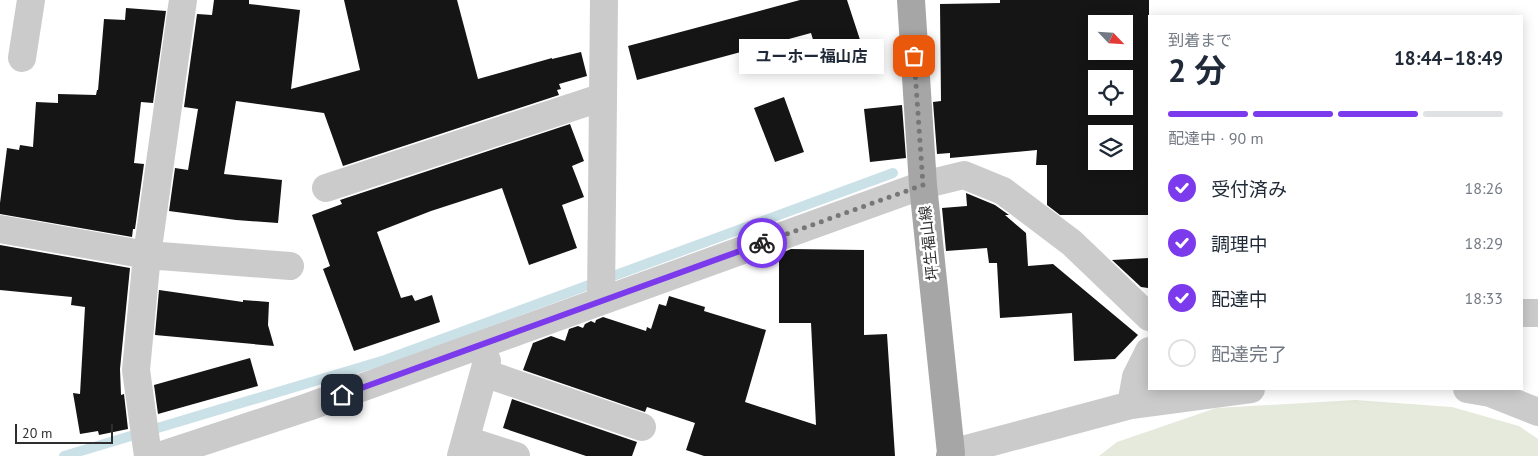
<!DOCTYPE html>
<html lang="ja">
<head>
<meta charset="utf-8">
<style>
	body { margin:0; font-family:"PT Sans","Noto Sans JP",sans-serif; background:#f6f6f7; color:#1f2937; height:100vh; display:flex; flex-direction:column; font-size:19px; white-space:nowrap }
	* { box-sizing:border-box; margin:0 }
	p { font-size:16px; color:#747a83 }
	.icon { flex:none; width:28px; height:28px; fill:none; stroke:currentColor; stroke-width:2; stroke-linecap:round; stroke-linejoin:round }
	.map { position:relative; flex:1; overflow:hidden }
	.side { position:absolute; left:1148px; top:15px; width:375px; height:375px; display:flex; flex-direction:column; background:#fff; border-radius:0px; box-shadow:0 2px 12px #0003 }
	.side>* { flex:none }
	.needle { width:32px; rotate:115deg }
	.controls { position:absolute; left:1088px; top:15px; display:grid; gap:10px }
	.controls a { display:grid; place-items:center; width:45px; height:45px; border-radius:0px; background:#fff; box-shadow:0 2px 12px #0003; font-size:25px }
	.scale { position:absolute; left:15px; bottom:12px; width:98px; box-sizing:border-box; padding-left:5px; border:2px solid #2e2e2e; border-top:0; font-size:14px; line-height:18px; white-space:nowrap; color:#2e2e2e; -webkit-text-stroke:4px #fff; paint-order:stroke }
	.pin { position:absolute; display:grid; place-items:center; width:42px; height:42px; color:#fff; margin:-21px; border-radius:10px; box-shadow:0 2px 8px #0006 }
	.courier { position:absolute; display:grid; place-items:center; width:50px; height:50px; margin:-25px; border:4px solid #7c3aed; border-radius:50%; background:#fff; color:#222; box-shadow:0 1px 6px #0007 }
	.bubble { position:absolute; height:35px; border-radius:0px; background:#fff; box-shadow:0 2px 12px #0003; font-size:16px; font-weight:700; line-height:35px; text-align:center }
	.head em { font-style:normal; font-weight:700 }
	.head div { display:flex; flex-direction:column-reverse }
	.head { display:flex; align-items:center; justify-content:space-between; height:85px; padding:0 20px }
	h1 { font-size:32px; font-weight:700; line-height:38px }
	.bar { display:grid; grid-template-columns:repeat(4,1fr); gap:8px 5px; align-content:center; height:60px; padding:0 20px }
	.bar i { height:6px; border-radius:4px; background:#e0e1e3 }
	.bar .selected { background:#7c3aed }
	.bar p { grid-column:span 4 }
	ol { padding:0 20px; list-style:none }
	li { display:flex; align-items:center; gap:15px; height:55px }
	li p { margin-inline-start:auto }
	li .icon { padding:5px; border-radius:50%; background:#7c3aed; color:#fff; stroke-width:4 }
	li:last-child { color:#747a83 }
	li i { width:28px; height:28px; border:2px solid #e0e1e3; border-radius:50% }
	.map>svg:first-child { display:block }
	.green { fill:#e6eadd }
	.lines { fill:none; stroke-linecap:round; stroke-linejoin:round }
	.stream { stroke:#cbe1e8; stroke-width:10 }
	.building { fill:#151515; fill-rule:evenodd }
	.minor { stroke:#cbcbcb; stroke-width:28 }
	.major { stroke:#a6a6a6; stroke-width:28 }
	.done { stroke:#777; stroke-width:5; stroke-dasharray:0 9 }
	.route { stroke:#7c3aed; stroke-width:6 }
	.labels { text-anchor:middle; stroke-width:5; stroke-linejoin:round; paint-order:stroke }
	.street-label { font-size:15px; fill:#2e2e2e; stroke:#fff }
</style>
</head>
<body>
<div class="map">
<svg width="1538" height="456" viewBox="0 0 1538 456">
	<rect width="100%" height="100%" fill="#fff"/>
	<path class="green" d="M1355 400 1452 407 1519 426 1538 439V456H1099L1117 442 1216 408Z"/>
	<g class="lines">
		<path class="stream" d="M64 456 385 360 893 173"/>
	</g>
	<path class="building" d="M214 0H249V4L300 10 291 89 360 70 344 0H457L478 79 552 58V59L581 52 587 76 559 84 561 89 557 90 559 95 343 166 324 113 236 101 224 174 282 180 278 223 236 220 169 211 175 168 188 170 198 109 184 107 197 14 212 15Z
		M800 0H847L864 52 821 66 811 33 637 80 628 46Z
		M1000 0H1149V215H1060L1047 205V165H1036L1037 150 950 158V153L937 154 933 102 941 101 940 4 1000 3ZM1096 24H1124V51H1096ZM1096 79H1124V106H1096ZM1096 134H1124V161H1096Z
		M126 8 166 11 153 103 141 102 134 163 144 164 135 229H133L132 237 0 214V203L7 148 19 150 20 145 33 147 36 102 58 103V94L96 95 97 90H98L104 19 125 20Z
		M784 97 804 152 775 162 754 108Z
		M902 105 906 158 870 162 864 109Z
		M570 124 584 161 572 166 584 197 562 205 577 248 529 265 502 188 431 211 377 232 401 298 412 295 415 301 432 295 440 322 354 351 323 269 330 266 312 215 342 204 340 200Z
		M966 193 995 205 1009 215H1005L1026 233 1028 266 1053 264 1138 335 1115 359 1074 361 1072 313 1000 318 997 263H989L987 248 946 251 942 208 967 206Z
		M0 245 130 268 120 369 121 395 124 394 128 429 99 435 98 431 80 434 73 393 80 394 85 307 71 305 72 297 0 290Z
		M791 249 864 250V335L887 334 895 456H704L686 450 695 423 647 407 645 412 523 370 533 343 551 336 565 341 569 329 578 326 583 328 585 324 591 321 595 323 596 320 603 317 646 331 647 327 651 329 659 304 666 306 669 296 705 307 704 311 766 330 745 402 816 425 811 323H779V254Z
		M1149 258 1148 288 1141 287 1112 260Z
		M159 290 243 302V300L269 302 268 325 274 346 155 335Z
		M250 358 258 386 158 414 154 385Z
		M512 399 637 442 632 456H586L503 428Z"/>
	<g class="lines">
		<path class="minor" d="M22 58 31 0
			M326 188 603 97
			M0 229 147 255 290 266
			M601 300 604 0
			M1521 313H1538
			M484 373 642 427
			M1467 389 1490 393 1538 412
			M1131 405 1136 377 1149 351
			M466 440 516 456
			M951 453 1131 405 1251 389
			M148 456 136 370 147 255 183 0
			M159 456 308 407 923 185 964 175 1003 191 1072 243 1149 317
			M461 456 487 361 485 357"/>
		<path class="major" d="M911 0 923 185 951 453 950 456"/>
	</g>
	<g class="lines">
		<path class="done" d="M762 243 923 185 914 56"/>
		<path class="route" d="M342 395 762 243"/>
	</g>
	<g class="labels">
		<g class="street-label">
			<text transform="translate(929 243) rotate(-96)" y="5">坪生福山線</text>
		</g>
	</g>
</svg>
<div class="controls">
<a><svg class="needle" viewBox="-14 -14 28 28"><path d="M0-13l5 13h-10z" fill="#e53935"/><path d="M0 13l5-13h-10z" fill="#747a83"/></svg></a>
<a><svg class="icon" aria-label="locate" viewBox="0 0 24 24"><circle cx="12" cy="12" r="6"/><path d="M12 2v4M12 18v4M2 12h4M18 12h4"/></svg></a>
<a><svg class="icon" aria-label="layers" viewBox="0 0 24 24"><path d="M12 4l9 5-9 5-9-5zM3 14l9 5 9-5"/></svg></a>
</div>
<div class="scale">20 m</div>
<div class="pin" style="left:914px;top:56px;background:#ea580c"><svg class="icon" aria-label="bag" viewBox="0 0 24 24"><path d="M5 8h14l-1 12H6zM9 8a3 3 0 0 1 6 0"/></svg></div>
<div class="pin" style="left:342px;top:395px;background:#1f2937"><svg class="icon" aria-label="home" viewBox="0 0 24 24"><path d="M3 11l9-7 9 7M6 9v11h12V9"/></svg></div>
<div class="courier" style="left:762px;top:243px"><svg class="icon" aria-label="bike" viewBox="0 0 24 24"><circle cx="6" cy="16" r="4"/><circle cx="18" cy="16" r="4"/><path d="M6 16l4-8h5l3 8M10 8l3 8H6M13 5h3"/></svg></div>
<div class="bubble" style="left:739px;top:39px;width:145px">ユーホー福山店</div>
<section class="side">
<div class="head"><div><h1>2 分</h1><p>到着まで</p></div><em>18:44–18:49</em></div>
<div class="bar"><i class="selected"></i><i class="selected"></i><i class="selected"></i><i></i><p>配達中 · 90 m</p></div>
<ol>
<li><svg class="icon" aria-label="check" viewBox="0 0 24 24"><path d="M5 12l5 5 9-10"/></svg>受付済み<p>18:26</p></li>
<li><svg class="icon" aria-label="check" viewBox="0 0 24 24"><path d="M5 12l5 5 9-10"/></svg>調理中<p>18:29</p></li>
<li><svg class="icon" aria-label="check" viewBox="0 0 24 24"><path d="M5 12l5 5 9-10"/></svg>配達中<p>18:33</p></li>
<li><i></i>配達完了</li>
</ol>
</section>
</div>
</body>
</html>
